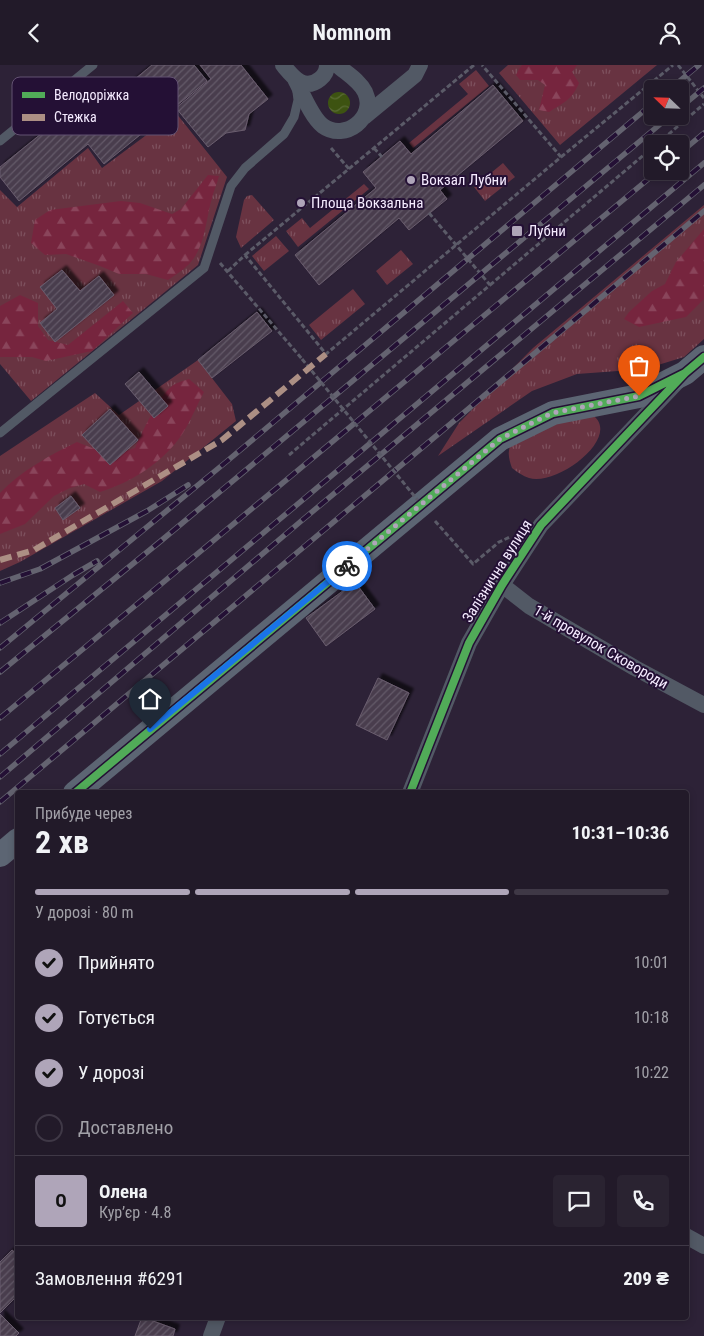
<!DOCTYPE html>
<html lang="uk">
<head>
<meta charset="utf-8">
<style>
	body { margin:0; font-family:"Roboto Condensed",sans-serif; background:#2a2331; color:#f1f3f6; height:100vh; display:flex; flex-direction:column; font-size:19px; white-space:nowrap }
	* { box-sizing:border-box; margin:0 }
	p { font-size:16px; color:#a2a1a8 }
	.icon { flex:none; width:28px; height:28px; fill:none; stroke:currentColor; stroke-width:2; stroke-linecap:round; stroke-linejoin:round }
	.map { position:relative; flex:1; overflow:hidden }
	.side { position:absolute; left:15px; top:725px; width:674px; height:530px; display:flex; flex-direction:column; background:#221a29; border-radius:5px; box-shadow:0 2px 8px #0003,0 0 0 1px #3f3846 }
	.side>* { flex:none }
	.needle { width:32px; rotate:293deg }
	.fabs { position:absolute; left:644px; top:15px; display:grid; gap:10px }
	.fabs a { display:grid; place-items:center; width:45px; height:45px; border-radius:5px; background:#221a29; box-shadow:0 2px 8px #0003,0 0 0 1px #3f3846; font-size:25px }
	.pin { position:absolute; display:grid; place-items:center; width:42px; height:42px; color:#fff; margin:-51px -21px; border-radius:50% 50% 50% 0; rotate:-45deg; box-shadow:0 0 5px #0007 }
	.pin .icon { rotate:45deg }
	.courier { position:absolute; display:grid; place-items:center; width:50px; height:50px; margin:-25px; border:4px solid #1a73e8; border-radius:50%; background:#fff; color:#222; box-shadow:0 1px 6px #0007 }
	.summary em { font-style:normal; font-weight:700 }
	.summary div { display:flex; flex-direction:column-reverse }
	.summary { display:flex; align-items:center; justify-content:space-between; height:85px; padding:0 20px }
	h1 { font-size:32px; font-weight:700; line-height:38px }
	.bar { display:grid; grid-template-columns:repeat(4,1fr); gap:8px 5px; align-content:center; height:60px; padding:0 20px }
	.bar i { height:6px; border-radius:4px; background:#3f3846 }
	.bar .active { background:#afa5b9 }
	.bar p { grid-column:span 4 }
	.line { display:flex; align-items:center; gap:12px; padding:0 20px; border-top:1px solid #3f3846 }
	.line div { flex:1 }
	.round { display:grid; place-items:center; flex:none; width:52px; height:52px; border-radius:5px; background:#2a2331 }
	ol { padding:0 20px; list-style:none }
	li { display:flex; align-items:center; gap:15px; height:55px }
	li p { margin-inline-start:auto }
	li .icon { padding:5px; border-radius:50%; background:#afa5b9; color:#111; stroke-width:4 }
	li:last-child { color:#a2a1a8 }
	li i { width:28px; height:28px; border:2px solid #3f3846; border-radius:50% }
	header { display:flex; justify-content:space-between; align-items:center; height:65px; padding:0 20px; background:#221a29; font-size:22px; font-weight:700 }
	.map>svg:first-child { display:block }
	.grass { fill:url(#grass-tufts) }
	.forest { fill:url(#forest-firs) }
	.water { fill:url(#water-waves) }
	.building { fill:url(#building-hatch); stroke:#6a5d6e; filter:url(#shadow) }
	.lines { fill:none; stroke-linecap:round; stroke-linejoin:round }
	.path { stroke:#5b5b68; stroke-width:3; stroke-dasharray:5 2.5; stroke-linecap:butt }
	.lane { stroke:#525965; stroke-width:9 }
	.street { stroke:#525965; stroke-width:16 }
	.secondary { stroke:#5c6573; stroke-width:24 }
	.rail-casing { stroke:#646370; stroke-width:5.5 }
	.rail { stroke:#241035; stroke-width:4; stroke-dasharray:11; stroke-linecap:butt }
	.path-bridge { stroke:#5b5b68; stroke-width:3; stroke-dasharray:5 2.5; stroke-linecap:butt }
	.quiet { stroke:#ac8f84; stroke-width:6; stroke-dasharray:12 6; stroke-linecap:butt }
	.cycleway-casing { stroke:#241035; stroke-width:11 }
	.cycleway { stroke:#51ab58; stroke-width:8 }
	.done { stroke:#afa5b9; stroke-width:5; stroke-dasharray:0 9 }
	.route { stroke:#1a73e8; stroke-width:6 }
	.poi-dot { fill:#afa5b9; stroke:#241035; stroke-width:2 }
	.labels { text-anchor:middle; stroke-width:4; stroke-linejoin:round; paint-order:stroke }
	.poi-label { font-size:15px; fill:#f5ebff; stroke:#241035; text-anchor:start }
	.street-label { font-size:15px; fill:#f5ebff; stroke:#241035 }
	.key { fill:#241035; stroke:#635272; stroke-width:1 }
	.key-label { font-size:14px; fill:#f5ebff }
</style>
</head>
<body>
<header><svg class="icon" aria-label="back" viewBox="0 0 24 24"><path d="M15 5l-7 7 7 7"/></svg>Nomnom<svg class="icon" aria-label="person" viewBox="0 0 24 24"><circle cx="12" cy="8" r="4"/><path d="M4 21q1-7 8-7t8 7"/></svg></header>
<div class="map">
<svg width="704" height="1271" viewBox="0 0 704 1271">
	<defs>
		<pattern id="grass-tufts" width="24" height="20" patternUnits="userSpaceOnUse" patternTransform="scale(1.25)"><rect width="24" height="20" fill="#683341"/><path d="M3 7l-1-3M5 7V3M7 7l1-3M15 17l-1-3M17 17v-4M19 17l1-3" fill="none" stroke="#7e515e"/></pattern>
		<pattern id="forest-firs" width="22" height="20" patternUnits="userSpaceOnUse" patternTransform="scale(1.25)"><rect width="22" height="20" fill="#76253e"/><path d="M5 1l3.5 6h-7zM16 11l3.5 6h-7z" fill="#8a455b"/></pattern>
		<pattern id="water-waves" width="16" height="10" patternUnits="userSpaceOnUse" patternTransform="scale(1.25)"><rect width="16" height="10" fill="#3d5311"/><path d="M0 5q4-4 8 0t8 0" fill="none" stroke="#5a6c35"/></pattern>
		<pattern id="building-hatch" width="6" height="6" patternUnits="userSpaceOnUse" patternTransform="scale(1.25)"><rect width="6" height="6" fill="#493e4e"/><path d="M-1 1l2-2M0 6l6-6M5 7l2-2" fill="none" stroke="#645a69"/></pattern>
		<filter id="shadow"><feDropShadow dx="4.5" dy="-4.5" stdDeviation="1" flood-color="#0009"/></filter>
	</defs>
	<rect width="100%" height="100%" fill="#2d2237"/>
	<path class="grass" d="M508 0H657L560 80 499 8Z
		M476 5 489 21 413 83 409 78 468 29 459 19Z
		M176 48 227 112 198 200 31 336 0 299V125L17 142 88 83 102 103Z
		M503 98 515 112 485 136 474 122Z
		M364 119 369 124 298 182 286 166 302 153 310 163Z
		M252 130 274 155 241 183 236 172 244 135 247 131Z
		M704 140V274L684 292 645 304 577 309 532 326 438 391 459 358 533 283Z
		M276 171 289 186 264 206 252 191Z
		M401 185 413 199 387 220 376 206Z
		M353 224 365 239 321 275 309 260Z
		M198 295 232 339 236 356 162 416 20 497 0 506V391L95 328 119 350Z
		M591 349C625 370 557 422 529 413 523 411 517 407 512 403 509 394 506 385 513 377 525 364 573 354 591 349Z"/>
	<path class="forest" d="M522 0H577L572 7 579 18C572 35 563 38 549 47L539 45 545 20 538 15H520L516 10 519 4Z
		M208 110 219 111C217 119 214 125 212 133 206 153 206 175 194 193 188 202 177 209 168 215L146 209H119L100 201 66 189 45 190 31 178 35 155 50 145 121 136 140 138 172 149 181 144Z
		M704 164V234L686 252 639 262 624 254 629 247 652 226 665 219 676 197Z
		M20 230 38 238V261L48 275 68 280 123 236 133 248 92 286 46 296 32 292H0V241Z
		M189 314 204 327C197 340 191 355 183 368 164 397 132 417 100 427L84 419 70 423 54 431 25 459 0 469V428C21 406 50 390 77 377L112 391 135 383C142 368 158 332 171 322 175 318 183 316 189 314Z"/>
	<path class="water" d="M328 38a11 11 0 1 1 22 0a11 11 0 1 1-22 0Z"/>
	<path class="building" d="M152 0H194L207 16 104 99 88 79 19 136 0 112V102L67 48 78 61Z
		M200 0H241L268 34 249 49 245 65 226 68 208 82 176 43 211 14Z
		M493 20 523 56 440 125 447 134 409 165 399 153 319 220 295 190 376 123 363 107 400 76 411 89Z
		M62 205 80 226 99 211 114 230 55 277 40 258 57 244 40 222Z
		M257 247 272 266 212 313 198 295Z
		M139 307 168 341 154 353 125 319Z
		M110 344 138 375 110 400 82 370Z
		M71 431 80 443 63 455 55 443Z
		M355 517 375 544 326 581 306 553Z
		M378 613 409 628 387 675 356 660Z
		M12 1185 18 1190V1230L0 1248V1197Z
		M0 1249 19 1268 16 1271H0Z
		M142 1252 175 1264 173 1271H135Z"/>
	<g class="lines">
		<path class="path" d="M678 0 704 33
			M657 79 704 39
			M331 83 349 104
			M374 83 382 92
			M561 92 673 0
			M245 190 474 0
			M220 198 302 294
			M228 206 245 190 326 289 561 92 482 0
			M490 220 652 83
			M289 390 490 220 429 148
			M435 456 473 499 499 477 510 472"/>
		<path class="lane" d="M0 76 93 0
			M0 368 204 203 231 121 245 103 284 69 294 52 298 35 297 27"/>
		<path class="street" d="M283 0C293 12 304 27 320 14 324 11 327 6 327 0
			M295 14C302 27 311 52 323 61 345 77 377 52 365 27 359 15 346 8 337 0
			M364 52 415 10 420 0
			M502 520 529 541 635 603 704 640
			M410 728 469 578 502 520 541 460 677 317
			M686 1171 704 1181
			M211 1271 218 1252"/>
		<path class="secondary" d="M75 728 500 374 553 348 639 331 685 308 704 292
			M0 790 18 775"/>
		<defs>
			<path id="rail" d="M670 24 699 0
				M680 43 704 23
				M680 88 704 68
				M0 518 40 504 147 446 188 420
				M0 558 73 510 97 496
				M0 583 226 397 652 39
				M0 607 162 475 670 51
				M0 653 658 106
				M0 689 704 98
				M0 712 300 457 704 120
				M0 737 704 146"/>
		</defs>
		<use href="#rail" class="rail-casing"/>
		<use href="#rail" class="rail"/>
		<path class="path-bridge" d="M302 294 425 444"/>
		<path class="quiet" d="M0 495 34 485 222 375 326 289"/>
		<defs>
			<path id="cycleway" d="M75 728 500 374 553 348 639 331 685 308
				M410 728 469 578 502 520 541 460 685 308 704 292"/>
		</defs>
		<use href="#cycleway" class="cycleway-casing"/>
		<use href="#cycleway" class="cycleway"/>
	</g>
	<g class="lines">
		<path class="done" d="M347 501 500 374 552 348 639 331"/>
		<path class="route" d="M150 664 347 501"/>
	</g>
	<g class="poi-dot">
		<circle cx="411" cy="115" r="5"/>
		<circle cx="301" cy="138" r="5"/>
		<rect x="511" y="160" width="12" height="12" rx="2.5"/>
	</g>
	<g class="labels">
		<g class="poi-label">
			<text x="421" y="120">Вокзал Лубни</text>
			<text x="311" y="143">Площа Вокзальна</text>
			<text x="528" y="171">Лубни</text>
		</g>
		<g class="street-label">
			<text transform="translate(497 506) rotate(-58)" y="5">Залізнична вулиця</text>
			<text transform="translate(601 582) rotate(30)" y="5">1-й провулок Сковороди</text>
		</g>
	</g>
	<rect x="12" y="12" width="166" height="58" rx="8" class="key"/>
	<rect x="22" y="27" width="23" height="6" fill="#51ab58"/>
	<rect x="22" y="49" width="23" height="7" fill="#ac8f84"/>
	<g class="key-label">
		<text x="54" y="35">Велодоріжка</text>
		<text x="54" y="57">Стежка</text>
	</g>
</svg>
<div class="fabs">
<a><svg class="needle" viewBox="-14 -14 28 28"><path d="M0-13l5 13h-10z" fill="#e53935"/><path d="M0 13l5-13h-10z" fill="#a2a1a8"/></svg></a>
<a><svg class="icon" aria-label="locate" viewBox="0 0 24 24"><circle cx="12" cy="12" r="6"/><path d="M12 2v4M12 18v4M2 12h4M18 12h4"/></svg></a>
</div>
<div class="pin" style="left:639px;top:331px;background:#ea580c"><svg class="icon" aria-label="bag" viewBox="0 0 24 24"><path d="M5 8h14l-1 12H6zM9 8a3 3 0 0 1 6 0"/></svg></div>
<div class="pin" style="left:150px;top:664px;background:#1f2937"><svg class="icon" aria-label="home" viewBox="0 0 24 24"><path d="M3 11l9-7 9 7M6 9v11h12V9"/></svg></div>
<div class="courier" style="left:347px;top:501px"><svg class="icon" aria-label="bike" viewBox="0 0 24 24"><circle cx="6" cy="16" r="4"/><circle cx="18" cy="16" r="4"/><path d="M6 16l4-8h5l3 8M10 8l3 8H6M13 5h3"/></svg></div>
<section class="side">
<div class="summary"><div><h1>2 хв</h1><p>Прибуде через</p></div><em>10:31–10:36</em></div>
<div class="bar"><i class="active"></i><i class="active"></i><i class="active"></i><i></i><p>У дорозі · 80 m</p></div>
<ol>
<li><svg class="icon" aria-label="check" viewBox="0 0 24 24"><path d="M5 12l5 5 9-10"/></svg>Прийнято<p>10:01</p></li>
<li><svg class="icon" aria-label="check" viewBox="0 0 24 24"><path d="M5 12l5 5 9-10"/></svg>Готується<p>10:18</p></li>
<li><svg class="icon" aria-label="check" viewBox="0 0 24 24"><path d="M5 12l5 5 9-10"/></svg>У дорозі<p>10:22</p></li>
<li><i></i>Доставлено</li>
</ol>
<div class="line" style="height:90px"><b class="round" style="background:#afa5b9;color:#111">О</b><div><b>Олена</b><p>Кур’єр · 4.8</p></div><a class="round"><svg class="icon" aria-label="chat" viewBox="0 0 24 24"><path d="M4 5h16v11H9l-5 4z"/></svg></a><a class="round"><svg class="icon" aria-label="phone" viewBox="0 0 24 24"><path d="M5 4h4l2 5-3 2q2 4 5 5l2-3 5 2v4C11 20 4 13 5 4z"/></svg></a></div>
<div class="line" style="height:65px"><div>Замовлення #6291</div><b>209 ₴</b></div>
</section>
</div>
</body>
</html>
